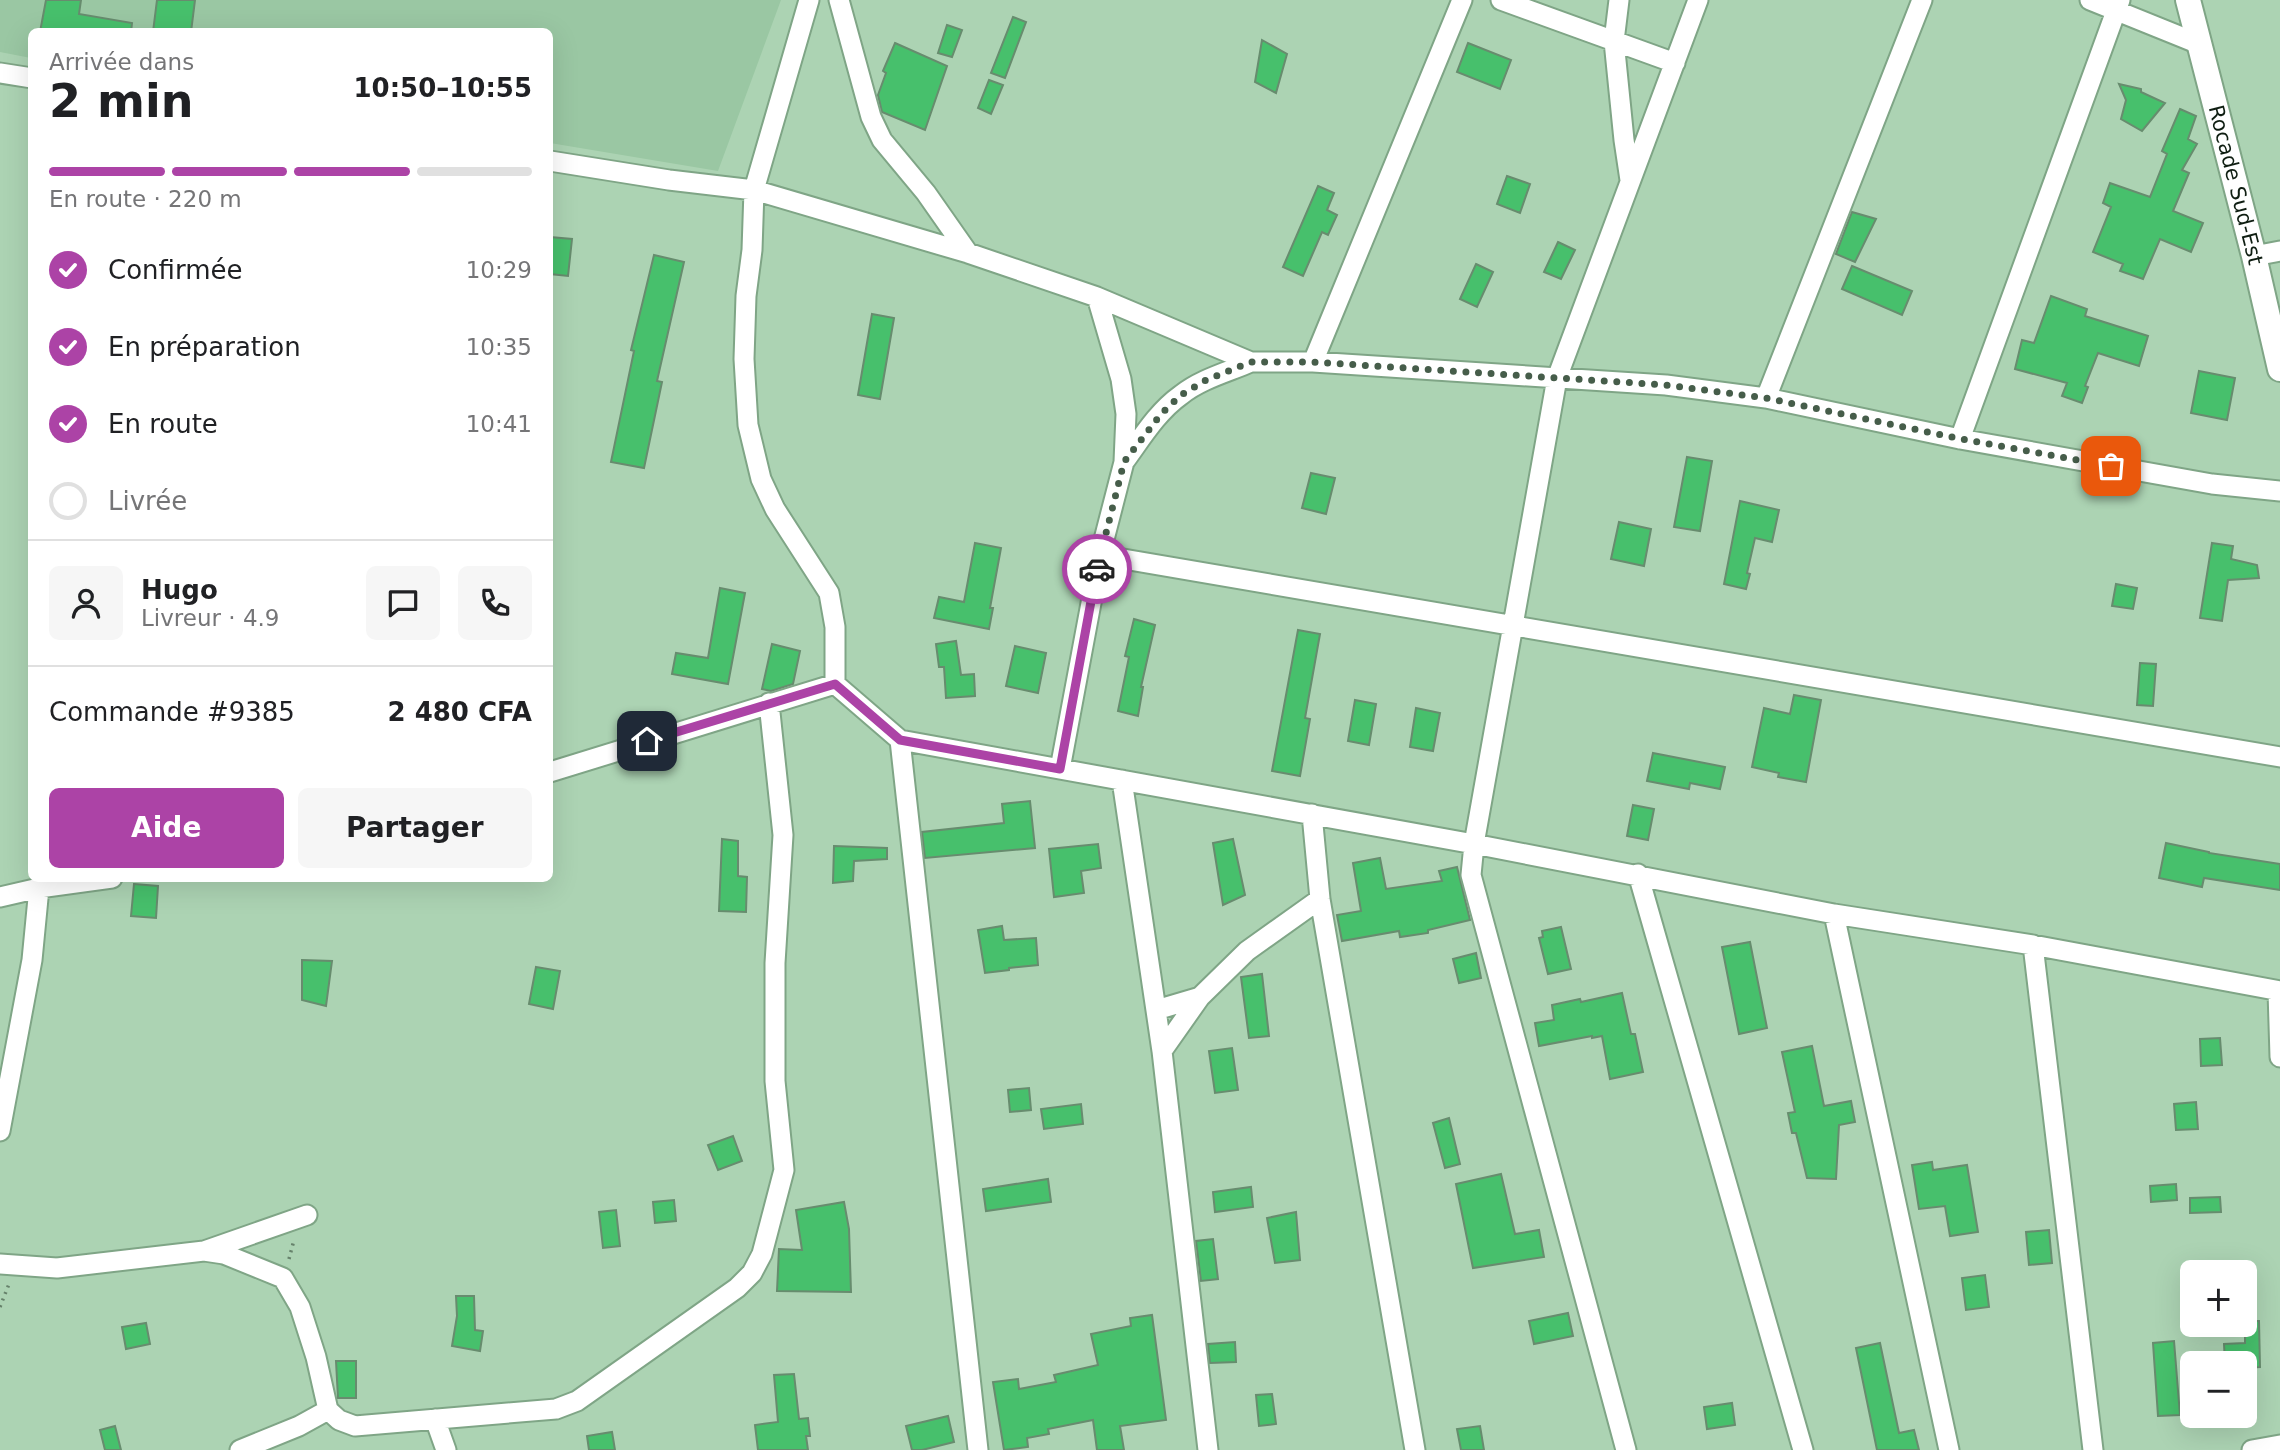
<!DOCTYPE html>
<html lang="fr">
<head>
<meta charset="utf-8">
<style>
	body { margin:0; font-family:"DejaVu Sans",sans-serif; background:#f6f6f6; color:#202124; height:100vh; display:flex; flex-direction:column; font-size:26px; white-space:nowrap }
	* { box-sizing:border-box; margin:0 }
	p { font-size:23px; color:#757577 }
	.icon { flex:none; width:38px; height:38px; fill:none; stroke:currentColor; stroke-width:2; stroke-linecap:round; stroke-linejoin:round }
	.map { position:relative; flex:1; overflow:hidden }
	.sheet { position:absolute; left:28px; top:28px; width:525px; height:854px; display:flex; flex-direction:column; background:#fff; border-radius:10px; box-shadow:0 7px 28px #0002 }
	.sheet>* { flex:none }
	.fabs { position:absolute; left:2180px; top:1260px; display:grid; gap:14px }
	.fabs a { display:grid; place-items:center; width:77px; height:77px; border-radius:10px; background:#fff; box-shadow:0 7px 28px #0002; font-size:35px }
	.pin { position:absolute; display:grid; place-items:center; width:60px; height:60px; color:#fff; margin:-30px; border-radius:14px; box-shadow:0 4px 10px #0006 }
	.courier { position:absolute; display:grid; place-items:center; width:70px; height:70px; margin:-35px; border:5px solid #ac43a6; border-radius:50%; background:#fff; color:#222; box-shadow:0 2px 9px #0007 }
	.overview em { font-style:normal; font-weight:700 }
	.overview div { display:flex; flex-direction:column-reverse }
	.overview { display:flex; align-items:center; justify-content:space-between; height:119px; padding:0 21px }
	h1 { font-size:46px; font-weight:700; line-height:52px }
	.bar { display:grid; grid-template-columns:repeat(4,1fr); gap:10px 7px; align-content:center; height:84px; padding:0 21px }
	.bar i { height:9px; border-radius:5px; background:#e0e0e0 }
	.bar .active { background:#ac43a6 }
	.bar p { grid-column:span 4 }
	.line { display:flex; align-items:center; gap:18px; padding:0 21px; border-top:2px solid #e0e0e0 }
	.line div { flex:1 }
	.round { display:grid; place-items:center; flex:none; width:74px; height:74px; border-radius:10px; background:#f6f6f6 }
	ol { padding:0 21px; list-style:none }
	li { display:flex; align-items:center; gap:21px; height:77px }
	li p { margin-inline-start:auto }
	li .icon { padding:7px; border-radius:50%; background:#ac43a6; color:#fff; stroke-width:4 }
	li:last-child { color:#757577 }
	li i { width:38px; height:38px; border:4px solid #e0e0e0; border-radius:50% }
	.button { display:flex; gap:14px; margin-top:auto; padding:14px 21px }
	.button a { flex:1; height:80px; border-radius:10px; background:#ac43a6; color:#fff; font-size:28px; font-weight:700; line-height:80px; text-align:center }
	.button a+a { background:#f6f6f6; color:#202124 }
	.map>svg:first-child { display:block }
	.built { fill:#9ac7a3 }
	.building { fill:#47c06c; stroke:#678c6e; stroke-width:2 }
	.lines { fill:none; stroke-linecap:round; stroke-linejoin:round }
	.minor-casing { stroke:#7fa586; stroke-width:23 }
	.tertiary-casing { stroke:#7fa586; stroke-width:28 }
	.path { stroke:#66826b; stroke-width:3.5; stroke-dasharray:2 5; stroke-linecap:butt }
	.minor { stroke:#fff; stroke-width:19 }
	.tertiary { stroke:#fff; stroke-width:24 }
	.done { stroke:#465d4a; stroke-width:7; stroke-dasharray:0 12.6 }
	.route { stroke:#ac43a6; stroke-width:9 }
	.labels { text-anchor:middle; stroke-width:6; stroke-linejoin:round; paint-order:stroke }
	.street-label { font-size:21px; fill:#0f1e12; stroke:#daeedd }
</style>
</head>
<body>
<div class="map">
<svg width="2280" height="1450" viewBox="0 0 2280 1450">
	<rect width="100%" height="100%" fill="#acd3b3"/>
	<path class="built" d="M0 0H781L718 171 550 143V32H32L31 58 0 52Z"/>
	<path class="building" d="M46 0H81L79 14 132 23 131 32H40Z
		M157 0H195L191 32H153Z
		M1013 17 1026 22 1005 78 991 73Z
		M947 25 962 30 952 57 938 53Z
		M1262 40 1287 54 1276 93 1255 82Z
		M895 43 947 66 925 130 882 112 878 95 886 73 883 71Z
		M1468 43 1511 60 1500 89 1457 72Z
		M989 80 1003 85 991 114 978 108Z
		M2119 84 2141 89V92L2165 103 2142 131 2121 119 2126 100Z
		M2180 109 2196 116 2188 139 2197 144 2182 170 2189 173 2173 211 2203 223 2191 252 2160 239 2143 279 2120 271 2123 264 2093 252 2111 207 2103 203 2110 183 2150 197 2167 154 2162 151Z
		M1507 176 1530 184 1520 213 1497 204Z
		M1318 186 1334 193 1327 210 1337 215 1328 235 1322 232 1303 276 1283 267Z
		M1852 212 1876 219 1855 262 1836 254Z
		M550 237 572 239 568 276 550 274Z
		M1558 242 1575 250 1561 279 1544 272Z
		M654 255 684 262 657 381 662 382 644 468 611 462 634 351 631 350Z
		M1476 264 1493 272 1477 307 1460 299Z
		M1852 266 1912 291 1902 315 1842 289Z
		M2051 296 2087 309 2085 316 2148 336 2139 366 2098 353 2085 386 2088 387 2082 403 2062 396 2067 383 2015 369 2022 340 2034 343Z
		M872 314 894 318 880 399 858 395Z
		M2199 371 2235 378 2227 420 2191 413Z
		M1687 457 1712 461 1700 531 1674 527Z
		M1311 473 1335 478 1326 514 1302 508Z
		M1740 501 1779 510 1772 542 1755 538 1747 573 1750 574 1746 589 1724 584Z
		M1619 522 1651 529 1644 566 1611 559Z
		M975 543 1001 548 990 608H993L989 629 934 618 939 597 964 602Z
		M2212 543 2233 546 2231 559 2257 565 2259 578 2228 580 2222 621 2200 618Z
		M2116 584 2137 588 2133 609 2112 606Z
		M720 588 745 593 728 684 672 674 676 653 708 658Z
		M1134 619 1155 625 1141 687H1143L1138 716 1118 711 1129 657 1125 656Z
		M1298 630 1320 634 1305 718 1310 719 1300 776 1272 771Z
		M956 641 961 675 974 674 975 696 946 698 944 667H939L936 644Z
		M772 644 800 651 793 684 771 691 762 689Z
		M1015 646 1046 653 1038 693 1006 686Z
		M2140 663 2156 664 2153 706 2137 705Z
		M1794 695 1821 700 1806 782 1778 777 1779 773 1752 767 1764 708 1790 714Z
		M1355 700 1376 704 1369 745 1348 741Z
		M1416 708 1440 713 1433 751 1410 747Z
		M1653 753 1725 767 1720 789 1690 783 1689 789 1647 781Z
		M1030 801 1035 848 925 858 922 832 1004 823 1002 804Z
		M1633 805 1654 809 1648 840 1627 836Z
		M722 839 738 841V876L747 877 746 912 719 911Z
		M1233 839 1245 895 1223 905 1213 843Z
		M2166 843 2209 852V853L2280 864V890L2204 878 2202 887 2159 878Z
		M1098 844 1101 868 1081 871 1084 893 1054 897 1049 849Z
		M834 846 887 848V859L854 861 853 881 833 883Z
		M1380 858 1386 889 1442 881 1439 871 1457 867 1470 920 1428 930V933L1400 937 1399 931 1342 941 1337 915 1361 911 1353 863Z
		M134 884 158 886 156 918 131 916Z
		M1002 926 1004 940 1036 938 1038 965 1009 968V970L985 973 978 930Z
		M1561 927 1571 969 1548 974 1539 938 1543 937 1542 931Z
		M1750 942 1767 1028 1739 1034 1722 947Z
		M1476 953 1481 978 1459 983 1453 959Z
		M302 960 332 961 326 1006 302 1000Z
		M536 967 560 971 553 1009 529 1004Z
		M1262 974 1269 1036 1249 1038 1241 977Z
		M1622 993 1631 1034H1635L1643 1072 1610 1079 1602 1036 1592 1038V1036L1539 1046 1535 1023 1554 1020 1552 1005 1580 999 1581 1002Z
		M2220 1038 2222 1065 2201 1066 2200 1039Z
		M1812 1046 1824 1106 1851 1101 1855 1122 1839 1125 1836 1179 1807 1178 1796 1133H1792L1788 1113 1795 1112 1782 1052Z
		M1232 1048 1238 1090 1215 1093 1209 1051Z
		M1029 1088 1031 1110 1010 1112 1008 1090Z
		M2196 1102 2198 1129 2176 1130 2174 1104Z
		M1081 1104 1083 1124 1044 1129 1041 1109Z
		M1449 1118 1460 1164 1445 1168 1433 1123Z
		M733 1136 742 1161 718 1170 708 1145Z
		M1932 1162 1933 1170 1967 1165 1978 1232 1950 1236 1945 1206 1919 1209 1912 1165Z
		M1501 1174 1515 1234 1539 1230 1544 1257 1473 1268 1456 1184Z
		M1048 1179 1051 1202 986 1211 983 1189Z
		M2176 1184 2177 1200 2151 1202 2150 1186Z
		M1251 1187 1253 1207 1215 1212 1213 1192Z
		M2220 1197 2221 1212 2190 1213V1198Z
		M674 1200 676 1221 655 1223 653 1202Z
		M844 1202 849 1229 851 1292 777 1291 779 1249 802 1250 796 1210Z
		M616 1210 620 1246 603 1248 599 1212Z
		M1296 1212 1300 1260 1275 1263 1267 1218Z
		M2049 1230 2052 1263 2029 1265 2026 1232Z
		M1213 1239 1218 1279 1201 1281 1196 1241Z
		M1985 1275 1989 1307 1966 1310 1962 1278Z
		M456 1296H474L475 1330 483 1331 480 1351 452 1346 457 1316Z
		M1568 1313 1573 1336 1534 1344 1529 1321Z
		M1152 1315 1166 1420 1120 1426 1124 1450H1097L1093 1420 1048 1429 1049 1434 1027 1438 1028 1447 1004 1450 993 1382 1018 1379 1019 1389 1056 1382 1054 1375 1098 1365 1091 1334 1131 1326 1130 1318Z
		M2245 1321H2259L2260 1367 2245 1368V1363H2225L2224 1344 2245 1343Z
		M146 1323 150 1344 126 1349 122 1327Z
		M2174 1341 2180 1415 2158 1416 2153 1343Z
		M1235 1342 1236 1362 1210 1363 1208 1344Z
		M1880 1343 1899 1433 1914 1430 1919 1450H1877L1856 1348Z
		M336 1361H356V1398H338Z
		M794 1374 799 1419 808 1418 810 1436H806L808 1450H758L755 1425 778 1422 774 1375Z
		M1272 1394 1276 1424 1259 1426 1256 1395Z
		M1732 1403 1735 1425 1707 1429 1704 1407Z
		M948 1416 954 1442 922 1450H912L906 1426Z
		M115 1426 121 1450H105L100 1430Z
		M1480 1426 1484 1450H1461L1457 1429Z
		M612 1432 615 1450H589L587 1436Z"/>
	<g class="lines">
		<defs>
			<path id="minor" d="M809 0 754 190 752 250 746 296 744 359 748 425 761 479 775 509 829 593 835 627V684L900 740 1474 844 1834 914 2033 945 2280 991
				M839 0 871 117 882 140 926 193 968 253
				M1501 0 1675 63
				M1619 0 1614 41 1624 140 1630 180
				M2090 0 2199 44
				M0 73 32 78
				M550 161 669 180 754 190 968 253 1097 297 1251 362H1313L1666 385 1766 398 1960 439 2212 484 2280 491
				M2254 256 2280 251
				M1313 362 1462 0
				M1766 398 1922 0
				M1960 439 2120 0
				M1124 462C1141 439 1157 412 1181 395 1201 379 1228 372 1251 362
				M1100 555 2280 757
				M900 740 978 1450
				M1060 769 1100 555 1124 462 1126 414 1121 379 1097 297
				M550 772 835 684
				M1122 780 1162 1051 1208 1450
				M1312 814 1320 899 1415 1450
				M1638 874 1803 1450
				M0 897 39 888 112 878
				M1834 914 1949 1450
				M2033 945 2093 1450
				M2278 991 2280 1057
				M1156 1010 1200 997
				M1162 1051 1200 997 1247 951 1320 899
				M0 1131 32 960 39 888
				M204 1251 224 1254 283 1278 300 1307 316 1357 328 1410 339 1420 355 1426 556 1409 577 1401 737 1288 752 1273 762 1254 784 1170 775 1081V963L783 835 769 703
				M0 1264 57 1268 204 1251 307 1215
				M435 1419 446 1450
				M240 1450 299 1426 328 1410
				M1626 1450 1471 875 1474 844 1557 378 1698 0
				M2252 1450 2280 1445"/>
			<g id="tertiary">
				<path id="s1" d="M2188 0 2254 256 2280 369"/>
			</g>
		</defs>
		<use href="#minor" class="minor-casing"/>
		<use href="#tertiary" class="tertiary-casing"/>
		<path class="path" d="M289 1259 294 1240
			M0 1307 9 1284"/>
		<use href="#minor" class="minor"/>
		<use href="#tertiary" class="tertiary"/>
	</g>
	<g class="lines">
		<path class="done" d="M1097 569 1124 462 1161 414 1181 395 1206 380 1251 362H1313L1666 385 1766 398 1961 439 2111 466"/>
		<path class="route" d="M647 741 835 684 900 740 1060 769 1097 569"/>
	</g>
	<g class="labels">
		<g class="street-label">
			<text dy="7" stroke="none"><textPath href="#s1" startOffset="191">Rocade Sud-Est</textPath></text>
		</g>
	</g>
</svg>
<div class="fabs">
<a>+</a>
<a>−</a>
</div>
<div class="pin" style="left:2111px;top:466px;background:#ea580c"><svg class="icon" aria-label="bag" viewBox="0 0 24 24"><path d="M5 8h14l-1 12H6zM9 8a3 3 0 0 1 6 0"/></svg></div>
<div class="pin" style="left:647px;top:741px;background:#1f2937"><svg class="icon" aria-label="home" viewBox="0 0 24 24"><path d="M3 11l9-7 9 7M6 9v11h12V9"/></svg></div>
<div class="courier" style="left:1097px;top:569px"><svg class="icon" aria-label="car" viewBox="0 0 24 24"><path d="M5 17H2v-5l4-1 3-4h7l3 4 3 1v5h-3M9 17h6M6 11h13"/><circle cx="7" cy="17" r="2"/><circle cx="17" cy="17" r="2"/></svg></div>
<section class="sheet">
<div class="overview"><div><h1>2 min</h1><p>Arrivée dans</p></div><em>10:50–10:55</em></div>
<div class="bar"><i class="active"></i><i class="active"></i><i class="active"></i><i></i><p>En route · 220 m</p></div>
<ol>
<li><svg class="icon" aria-label="check" viewBox="0 0 24 24"><path d="M5 12l5 5 9-10"/></svg>Confirmée<p>10:29</p></li>
<li><svg class="icon" aria-label="check" viewBox="0 0 24 24"><path d="M5 12l5 5 9-10"/></svg>En préparation<p>10:35</p></li>
<li><svg class="icon" aria-label="check" viewBox="0 0 24 24"><path d="M5 12l5 5 9-10"/></svg>En route<p>10:41</p></li>
<li><i></i>Livrée</li>
</ol>
<div class="line" style="height:126px"><a class="round"><svg class="icon" aria-label="person" viewBox="0 0 24 24"><circle cx="12" cy="8" r="4"/><path d="M4 21q1-7 8-7t8 7"/></svg></a><div><b>Hugo</b><p>Livreur · 4.9</p></div><a class="round"><svg class="icon" aria-label="chat" viewBox="0 0 24 24"><path d="M4 5h16v11H9l-5 4z"/></svg></a><a class="round"><svg class="icon" aria-label="phone" viewBox="0 0 24 24"><path d="M5 4h4l2 5-3 2q2 4 5 5l2-3 5 2v4C11 20 4 13 5 4z"/></svg></a></div>
<div class="line" style="height:91px"><div>Commande #9385</div><b>2 480 CFA</b></div>
<div class="button"><a>Aide</a><a>Partager</a></div>
</section>
</div>
</body>
</html>
